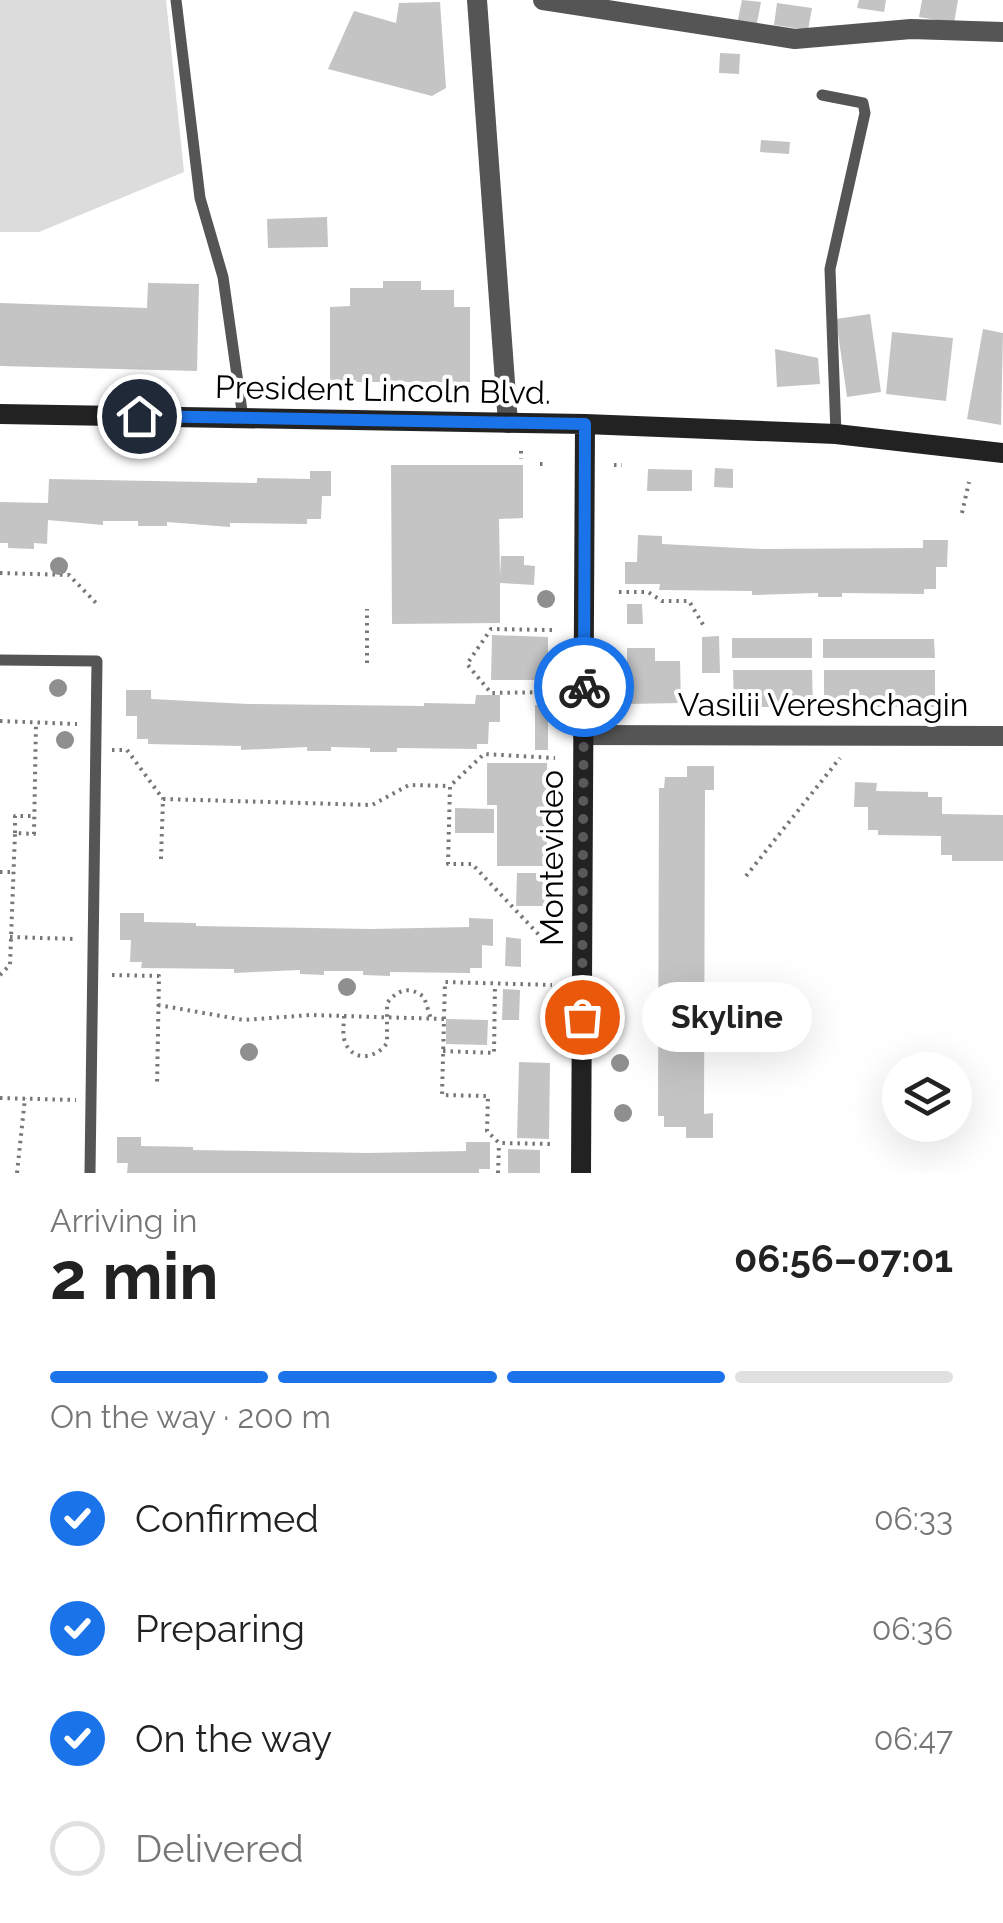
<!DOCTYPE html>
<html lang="en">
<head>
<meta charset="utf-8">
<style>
	body { margin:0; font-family:Raleway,sans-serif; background:#f6f6f6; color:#222; height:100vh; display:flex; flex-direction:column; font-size:38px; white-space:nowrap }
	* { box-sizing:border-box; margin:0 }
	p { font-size:32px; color:#767676 }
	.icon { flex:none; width:55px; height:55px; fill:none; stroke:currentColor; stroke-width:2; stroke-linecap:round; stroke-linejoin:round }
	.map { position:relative; height:1173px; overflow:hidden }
	.drawer { display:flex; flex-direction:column; background:#fff; flex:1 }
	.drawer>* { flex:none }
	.fabs { position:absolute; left:882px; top:1052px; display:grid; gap:20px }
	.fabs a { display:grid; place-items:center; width:90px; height:90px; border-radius:50%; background:#fff; box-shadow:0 10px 40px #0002; font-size:50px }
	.pin { position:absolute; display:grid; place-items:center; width:85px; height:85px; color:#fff; margin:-42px; border:5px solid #fff; border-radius:50%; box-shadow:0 2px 10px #0007 }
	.courier { position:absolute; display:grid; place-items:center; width:100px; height:100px; margin:-50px; border:8px solid #1a73e8; border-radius:50%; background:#fff; color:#222; box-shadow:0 2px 12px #0007 }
	.bubble { position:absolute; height:70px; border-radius:35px; background:#fff; box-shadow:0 10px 40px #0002; font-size:32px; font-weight:700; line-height:70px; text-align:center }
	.head em { font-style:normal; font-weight:700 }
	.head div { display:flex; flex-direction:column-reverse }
	.head { display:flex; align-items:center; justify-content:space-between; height:170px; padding:0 50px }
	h1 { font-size:65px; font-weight:700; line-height:75px }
	.bar { display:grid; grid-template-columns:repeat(4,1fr); gap:15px 10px; align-content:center; height:120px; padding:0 50px }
	.bar i { height:12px; border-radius:8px; background:#e0e0e0 }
	.bar .selected { background:#1a73e8 }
	.bar p { grid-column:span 4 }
	ol { padding:0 50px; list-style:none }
	li { display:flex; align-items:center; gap:30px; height:110px }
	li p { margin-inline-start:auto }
	li .icon { padding:10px; border-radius:50%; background:#1a73e8; color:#fff; stroke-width:4 }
	li:last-child { color:#767676 }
	li i { width:55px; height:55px; border:5px solid #e0e0e0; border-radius:50% }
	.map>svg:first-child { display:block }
	.green { fill:#dcdcdc }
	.building { fill:#c4c4c4 }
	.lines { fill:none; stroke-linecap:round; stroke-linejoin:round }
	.path { stroke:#777; stroke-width:4; stroke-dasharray:2.5 5; stroke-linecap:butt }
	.lane { stroke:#555; stroke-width:11 }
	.street { stroke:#555; stroke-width:20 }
	.secondary { stroke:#222; stroke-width:20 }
	.tree { fill:#8f8f8f }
	.done { stroke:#595959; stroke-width:10; stroke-dasharray:0 18 }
	.route { stroke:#1a73e8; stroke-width:12 }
	.labels { text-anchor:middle; stroke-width:8; stroke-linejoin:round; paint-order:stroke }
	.street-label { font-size:32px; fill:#000; stroke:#fff }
</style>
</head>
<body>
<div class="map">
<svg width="1003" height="1173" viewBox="0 0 1003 1173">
	<rect width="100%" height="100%" fill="#fff"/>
	<path class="green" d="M0 0H166L184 172 39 232H0Z"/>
	<path class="building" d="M742 0 761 2 756 28 737 24Z
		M859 0H886L884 12 857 8Z
		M922 0H958L954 23 919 17Z
		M440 2 446 88 432 96 328 69 354 11 396 23 399 3Z
		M777 3 812 8 808 30 774 25Z
		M720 53 740 54 739 74 719 73Z
		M761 140 790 142 789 154 760 152Z
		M327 217 328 247 268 248 267 219Z
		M383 281H421V290H454V307H470V382H330V307L350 306V288H383Z
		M148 283 199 284 197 371 0 366V303L147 308Z
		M870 314 881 392 847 397 836 319Z
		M983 329 1003 333 1001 425 967 419Z
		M892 332 953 338 946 401 886 394Z
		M775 349 818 358 820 384 777 387Z
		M391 465H523V518L499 519 500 576 501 556H524V565L535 566 534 585 500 583V623L392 624Z
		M715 468 733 469V488L714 487Z
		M648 469 692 470V491H647Z
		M310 471H331V496H322L321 519H307V524L230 523V527L167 522V526H138V521H103V525L48 520 47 544 34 543V549L8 548V543H0V502L48 503 49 479 257 483V478L310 479Z
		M638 535 662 536V544L760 549 923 548V540H948L947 567H936V589H924V594L842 593V597H818V593L752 595V591L659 590 660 584H625V562H637Z
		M627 604H642L643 624H627Z
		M492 635 548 637V680H491Z
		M719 636 720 673H702V637Z
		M732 638H812V658H732Z
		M823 639H934L935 658H823Z
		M627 648H655V661H680L681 703 627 704Z
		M733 670H812L813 707H734Z
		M824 670H935V707H824Z
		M126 690H151V699L248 704 424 706V703L475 704 476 695H500V722H489L488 744H477V749L397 748V752H370V748L331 747V751H307V747L241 750V746L148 744V739H137V716H126Z
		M535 705 548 706V750H535Z
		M487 763H547V866H497V805H487Z
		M687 766H714V790H705L704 1114 713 1113V1138H686V1127H664V1116H658L659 788H664L665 777H687Z
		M855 782 877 783 876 791 928 792V797H942V814L1003 815V861H952V855H941V836L878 835V830H868V807H854Z
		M455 808 494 809V833H455Z
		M517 873H550V906H516Z
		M120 913H144V922L196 923V926L371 929 469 927V918L493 919V946L482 945V968H470V973L390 972V976L363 975V971H324V975L300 974V970L234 973V969L141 968 142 962H130L131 940H120Z
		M506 937 521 939V967L505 966Z
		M503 989 520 990 519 1020H502Z
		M446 1019 488 1020 487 1045 446 1044Z
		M519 1062 550 1063 549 1139 517 1138Z
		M117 1137H141V1146L193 1147V1150L368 1153 466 1151V1142H490V1169H479V1173H127L128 1163H117Z
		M508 1149 540 1150V1173H508Z"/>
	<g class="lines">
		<path class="path" d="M521 451V459
			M540 464H547
			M614 465H622
			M962 513 969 482
			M0 573 69 575 98 605
			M619 592H648L662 601H689L705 628
			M552 630 491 629 467 664 491 693 554 692
			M367 663V609
			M0 721 77 724
			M112 750H127L163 799
			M15 833V816H33
			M161 859 163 799 372 805 409 785 450 786
			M0 872H13
			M746 876 840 758
			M10 937 76 939
			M552 938 541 937 472 864H448L450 786 484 754 555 758
			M0 975 10 965 15 833 34 834 36 722
			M112 975 159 976 157 1086
			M158 1005 244 1020 310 1015 444 1019 442 1095 488 1096 487 1131 499 1143 550 1144
			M344 1016C344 1025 342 1034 345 1042 353 1063 377 1058 387 1043V1003C398 989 410 986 424 997L431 1019
			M444 1019 445 982 552 985
			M443 1051 494 1053 495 984
			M0 1098 76 1100
			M17 1173 25 1098
			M498 1173 499 1143"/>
		<path class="lane" d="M176 0 200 198 223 277 243 418
			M822 95 863 103 865 113 830 269 836 434
			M0 660 97 661 90 1173"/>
		<path class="street" d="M477 0 508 423
			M543 0 795 39 911 29 1003 32
			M583 735 1003 736"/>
		<path class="secondary" d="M0 414 585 424 836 434 1003 453
			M581 1173 585 424"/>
	</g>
	<g class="tree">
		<circle cx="59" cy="566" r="9"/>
		<circle cx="546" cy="599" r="9"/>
		<circle cx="58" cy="688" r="9"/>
		<circle cx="65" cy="740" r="9"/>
		<circle cx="347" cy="987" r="9"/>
		<circle cx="249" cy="1052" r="9"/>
		<circle cx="620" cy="1063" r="9"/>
		<circle cx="623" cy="1113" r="9"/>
	</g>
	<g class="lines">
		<path class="done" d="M582 1017 584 687"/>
		<path class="route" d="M139 416 585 424 584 687"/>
	</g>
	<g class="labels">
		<g class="street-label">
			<text transform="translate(383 390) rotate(1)" y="11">President Lincoln Blvd.</text>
			<text x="823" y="716">Vasilii Vereshchagin</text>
			<text transform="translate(552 858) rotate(-90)" y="11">Montevideo</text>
		</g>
	</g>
</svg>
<div class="fabs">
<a><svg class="icon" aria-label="layers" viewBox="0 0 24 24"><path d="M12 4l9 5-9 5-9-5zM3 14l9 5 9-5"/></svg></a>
</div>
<div class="pin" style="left:582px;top:1017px;background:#ea580c"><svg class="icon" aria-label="bag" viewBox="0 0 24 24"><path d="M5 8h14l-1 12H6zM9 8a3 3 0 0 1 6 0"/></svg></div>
<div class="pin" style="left:139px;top:416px;background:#1f2937"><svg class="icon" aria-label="home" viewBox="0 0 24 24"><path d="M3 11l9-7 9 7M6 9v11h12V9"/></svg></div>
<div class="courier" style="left:584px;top:687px"><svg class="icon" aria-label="bike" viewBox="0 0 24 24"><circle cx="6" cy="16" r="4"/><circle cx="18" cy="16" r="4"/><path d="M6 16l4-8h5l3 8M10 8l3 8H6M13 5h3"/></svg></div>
<div class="bubble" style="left:642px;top:982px;width:170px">Skyline</div>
</div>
<section class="drawer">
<div class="head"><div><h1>2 min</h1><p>Arriving in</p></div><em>06:56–07:01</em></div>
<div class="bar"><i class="selected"></i><i class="selected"></i><i class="selected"></i><i></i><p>On the way · 200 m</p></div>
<ol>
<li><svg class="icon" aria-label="check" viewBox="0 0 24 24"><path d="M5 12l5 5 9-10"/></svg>Confirmed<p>06:33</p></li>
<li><svg class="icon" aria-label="check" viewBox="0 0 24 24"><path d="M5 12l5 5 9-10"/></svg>Preparing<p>06:36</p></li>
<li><svg class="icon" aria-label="check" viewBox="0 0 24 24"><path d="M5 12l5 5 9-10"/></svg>On the way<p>06:47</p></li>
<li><i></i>Delivered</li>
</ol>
</section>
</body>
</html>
